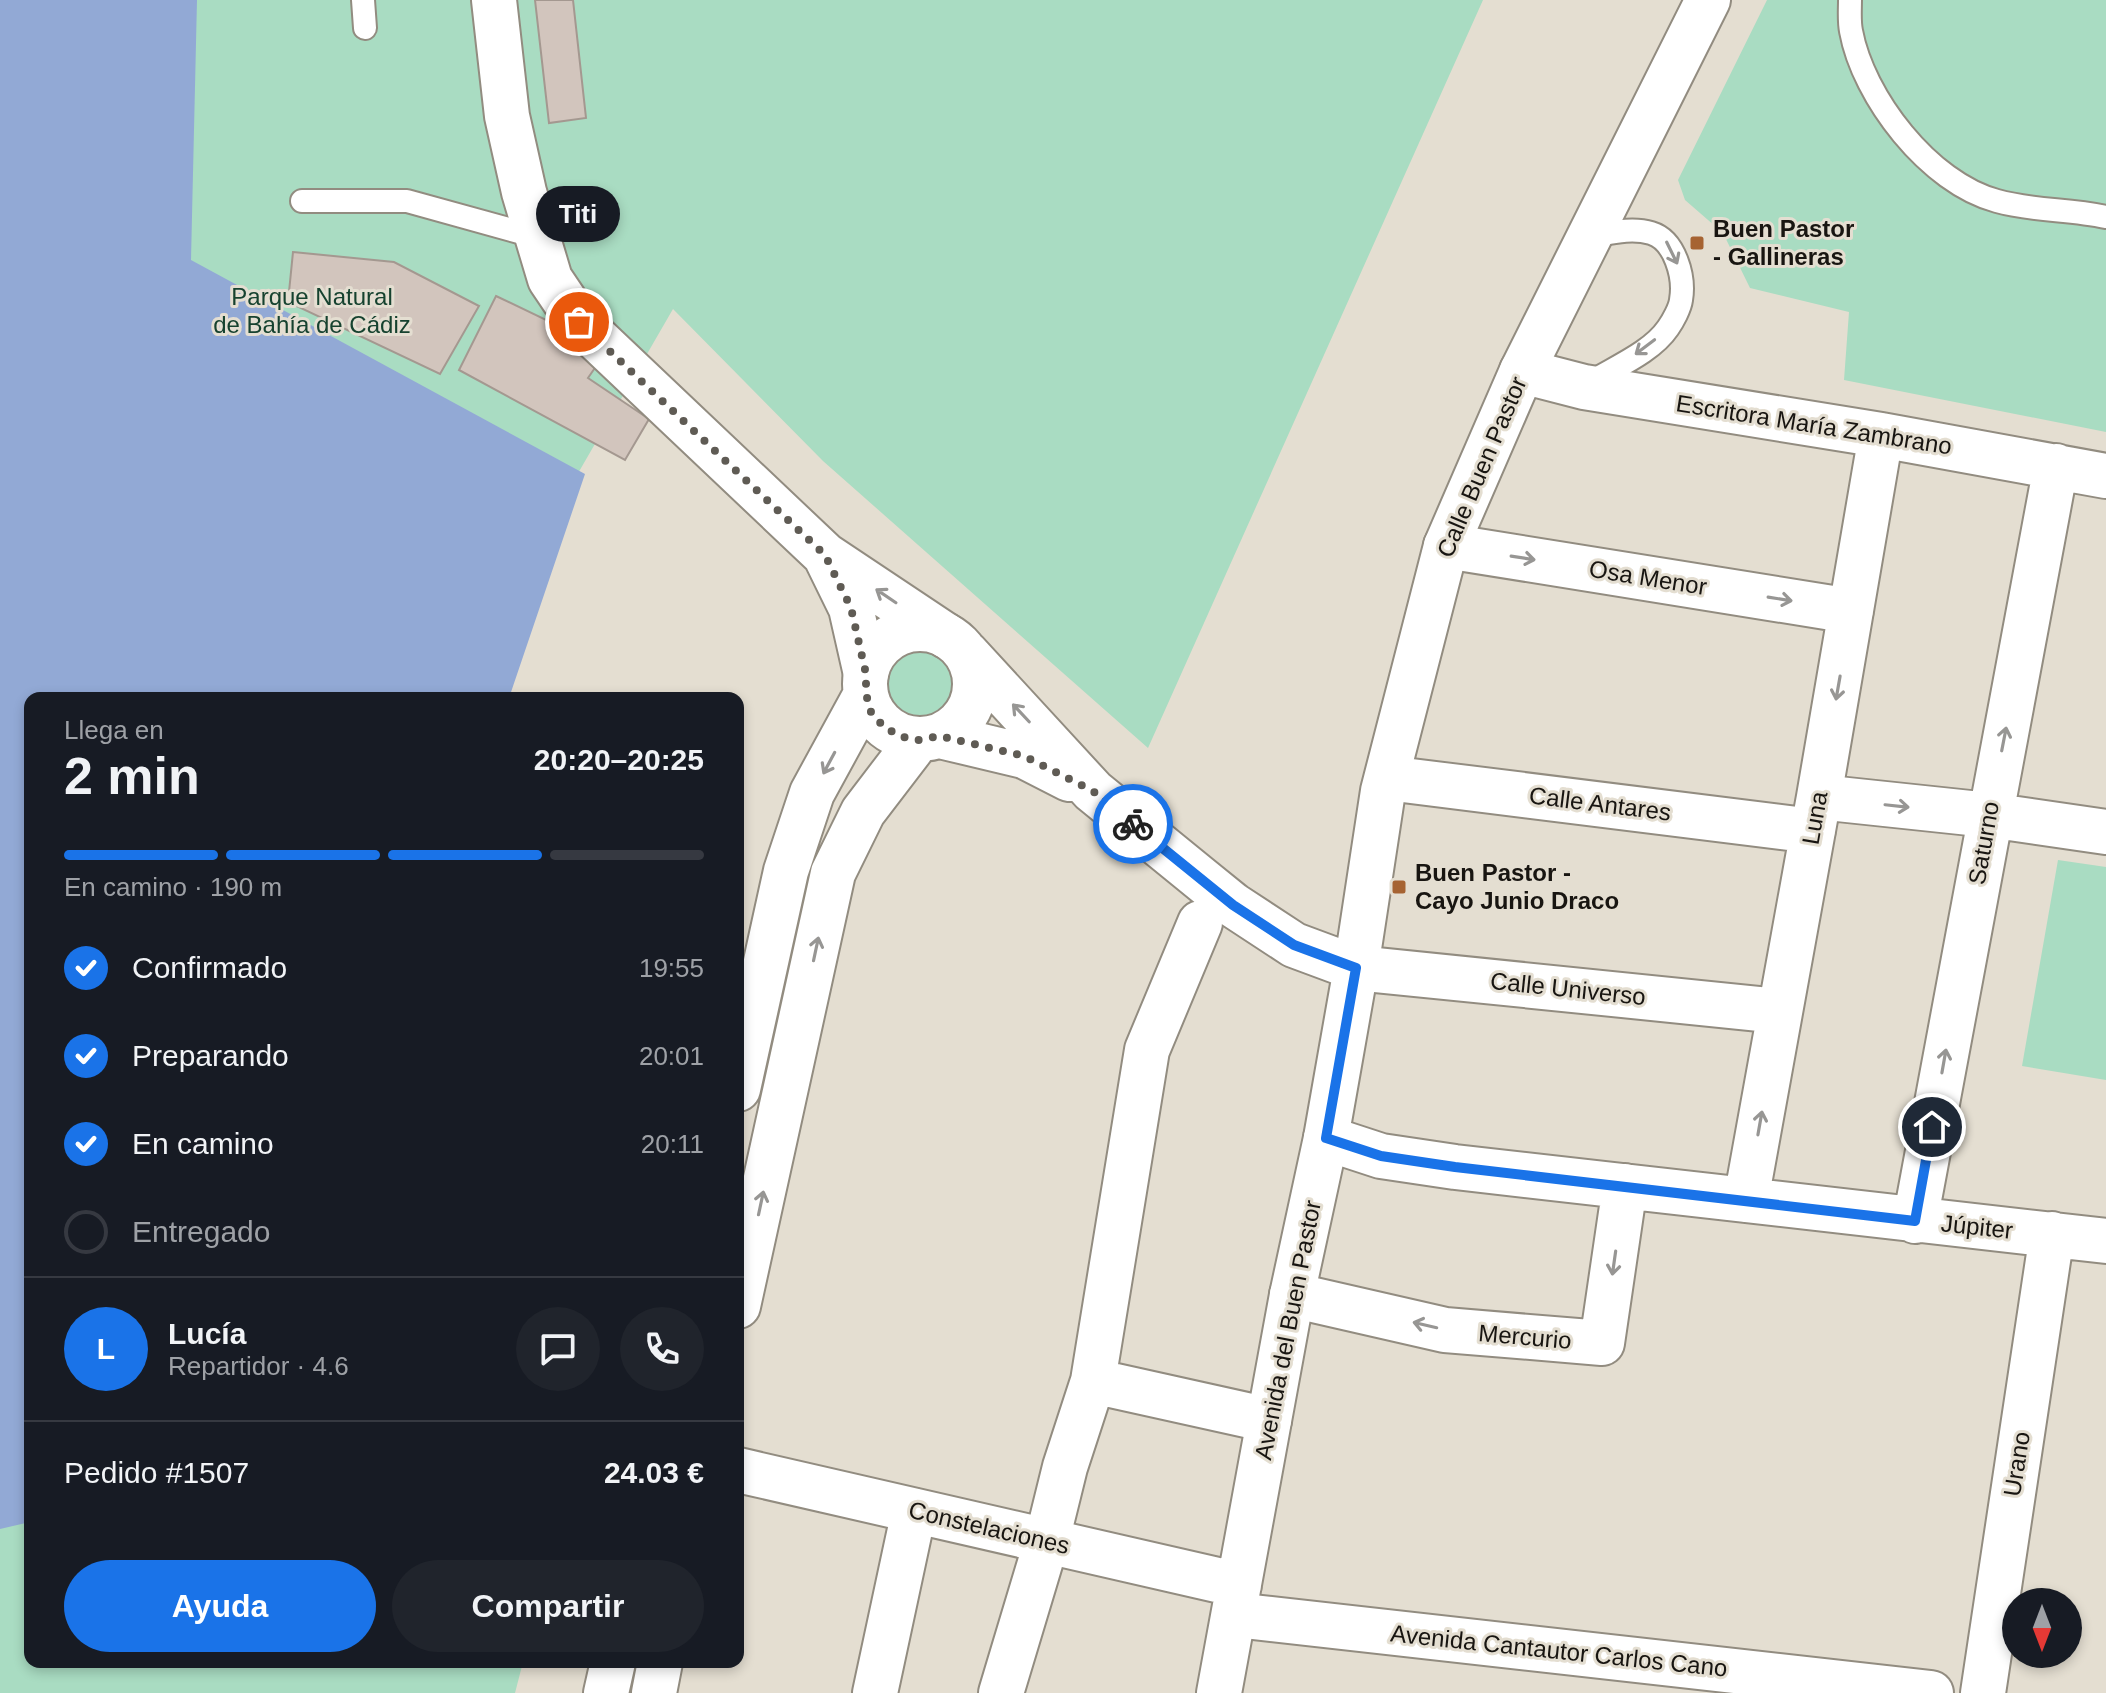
<!DOCTYPE html>
<html lang="es">
<head>
<meta charset="utf-8">
<style>
	body { margin:0; font-family:Arial,sans-serif; background:#20242c; color:#f1f3f6; height:100vh; display:flex; flex-direction:column; font-size:30px; white-space:nowrap }
	* { box-sizing:border-box; margin:0 }
	p { font-size:26px; color:#9ea1a6 }
	.icon { flex:none; width:44px; height:44px; fill:none; stroke:currentColor; stroke-width:2; stroke-linecap:round; stroke-linejoin:round }
	.map { position:relative; flex:1; overflow:hidden }
	.details { position:absolute; left:24px; top:692px; width:720px; height:976px; display:flex; flex-direction:column; background:#171b24; border-radius:16px; box-shadow:0 4px 12px #0003 }
	.details>* { flex:none }
	.needle { width:52px; rotate:180deg }
	.controls { position:absolute; left:2002px; top:1588px; display:grid; gap:16px }
	.controls a { display:grid; place-items:center; width:80px; height:80px; border-radius:50%; background:#171b24; box-shadow:0 4px 12px #0003; font-size:40px }
	.pin { position:absolute; display:grid; place-items:center; width:68px; height:68px; color:#fff; margin:-34px; border:4px solid #fff; border-radius:50%; box-shadow:0 2px 8px #0007 }
	.courier { position:absolute; display:grid; place-items:center; width:80px; height:80px; margin:-40px; border:6px solid #1a73e8; border-radius:50%; background:#fff; color:#222; box-shadow:0 2px 10px #0007 }
	.bubble { position:absolute; height:56px; border-radius:28px; background:#171b24; box-shadow:0 4px 12px #0003; font-size:26px; font-weight:700; line-height:56px; text-align:center }
	.summary em { font-style:normal; font-weight:700 }
	.summary div { display:flex; flex-direction:column-reverse }
	.summary { display:flex; align-items:center; justify-content:space-between; height:136px; padding:0 40px }
	h1 { font-size:52px; font-weight:700; line-height:60px }
	.bar { display:grid; grid-template-columns:repeat(4,1fr); gap:12px 8px; align-content:center; height:96px; padding:0 40px }
	.bar i { height:10px; border-radius:6px; background:#363941 }
	.bar .selected { background:#1a73e8 }
	.bar p { grid-column:span 4 }
	.line { display:flex; align-items:center; gap:20px; padding:0 40px; border-top:2px solid #363941 }
	.line div { flex:1 }
	.round { display:grid; place-items:center; flex:none; width:84px; height:84px; border-radius:42px; background:#20242c }
	ol { padding:0 40px; list-style:none }
	li { display:flex; align-items:center; gap:24px; height:88px }
	li p { margin-inline-start:auto }
	li .icon { padding:8px; border-radius:50%; background:#1a73e8; color:#fff; stroke-width:4 }
	li:last-child { color:#9ea1a6 }
	li i { width:44px; height:44px; border:4px solid #363941; border-radius:50% }
	.button { display:flex; gap:16px; margin-top:auto; padding:16px 40px }
	.button a { flex:1; height:92px; border-radius:48px; background:#1a73e8; color:#fff; font-size:32px; font-weight:700; line-height:92px; text-align:center }
	.button a+a { background:#20242c; color:#f1f3f6 }
	.map>svg:first-child { display:block }
	.green { fill:#a9dcc2 }
	.water { fill:#92a9d5 }
	.building { fill:#d2c5bd; stroke:#a49890; stroke-width:2 }
	.lines { fill:none; stroke-linecap:round; stroke-linejoin:round }
	.lane-casing { stroke:#928c80; stroke-width:26 }
	.street-casing { stroke:#928c80; stroke-width:48 }
	.secondary-casing { stroke:#928c80; stroke-width:48 }
	.lane { stroke:#fff; stroke-width:22 }
	.street { stroke:#fff; stroke-width:44 }
	.secondary { stroke:#fff; stroke-width:44 }
	.oneway { stroke:#979694 }
	.done { stroke:#5f5b54; stroke-width:8; stroke-dasharray:0 14.4 }
	.route { stroke:#1a73e8; stroke-width:10 }
	.poi-dot { fill:#a66332; stroke:#e4ded1; stroke-width:3 }
	.labels { text-anchor:middle; stroke-width:6; stroke-linejoin:round; paint-order:stroke }
	.poi-label { font-size:24px; font-weight:bold; fill:#181511; stroke:#e4ded1; text-anchor:start }
	.park-label { font-size:24px; fill:#16422f; stroke:#e4ded1 }
	.street-label { font-size:24px; fill:#181511; stroke:#e4ded1 }
</style>
</head>
<body>
<div class="map">
<svg width="2106" height="1693" viewBox="0 0 2106 1693">
	<rect width="100%" height="100%" fill="#e4ded1"/>
	<path class="green" d="M0 0H1483L1148 748 823 461 673 309 466 667 30 698V1662H523L515 1693H0Z
		M1767 0H2106V432L1844 380 1849 312 1750 288 1723 233 1685 200 1678 180Z
		M882 686a39 39 0 1 1 78 0a39 39 0 1 1-78 0Z
		M2058 860 2106 867V1080L2022 1066Z"/>
	<path class="water" d="M0 0H197L191 260 585 474 509 698H30V1522L0 1529Z"/>
	<path class="building" d="M535 0H573L586 118 549 123Z
		M293 252 394 262 479 306 440 374 288 302Z
		M496 296 563 328 599 362 588 378 649 419 625 460 459 370Z"/>
	<g class="lines">
		<defs>
			<path id="lane" d="M363 0 365 28
				M1850 0C1850 10 1849 21 1851 31 1863 97 1929 183 1997 201 2032 211 2070 209 2106 217
				M302 201H407L537 237
				M1588 384C1613 368 1651 353 1668 328 1673 321 1680 308 1681 300 1685 277 1675 240 1651 233 1632 227 1609 233 1590 236"/>
			<path id="street" d="M494 0 507 116 524 192 550 279 579 322 825 555 948 637
				M1522 371 1584 387 1881 435 2106 476
				M1446 546 1851 611
				M826 557 851 608 866 674
				M1387 778 1813 831
				M1819 797 1989 815 2106 832
				M1356 968 1780 1011
				M1326 1138 1381 1156 1455 1167 2106 1241
				M1746 1200 1819 797 1881 435
				M1915 1221 2056 466
				M1292 1295 1445 1330 1602 1343 1625 1186
				M1093 1381 1269 1420
				M1235 1615 1931 1693
				M875 1693 914 1511
				M1001 1693 1047 1540 1065 1467 1093 1381 1147 1050 1200 923
				M1983 1693 2052 1234"/>
			<path id="secondary" d="M865 684a55 55 0 1 1 110 0a55 55 0 1 1-110 0Z
				M966 653 1093 791 1201 879 1233 905 1294 945 1356 968
				M940 736 1024 756 1069 779
				M738 1089 786 871 812 793 866 694
				M738 1306 833 873 863 812 918 740
				M738 1470 1239 1585
				M606 1693 613 1662
				M654 1693 660 1662
				M1219 1693 1292 1295 1326 1138 1356 968 1383 791 1446 546 1522 371 1708 0"/>
		</defs>
		<use href="#lane" class="lane-casing"/>
		<use href="#street" class="street-casing"/>
		<use href="#secondary" class="secondary-casing"/>
		<use href="#lane" class="lane"/>
		<use href="#street" class="street"/>
		<use href="#secondary" class="secondary"/>
	</g>
	<defs><path id="oneway-shaft" d="M-6 0H5M1.5-3L5.5 0L1.5 3" fill="none" stroke-width="1.6" stroke-linecap="round" stroke-linejoin="round" transform="scale(2)"/></defs>
	<g class="oneway">
		<use href="#oneway-shaft" transform="translate(1672 253) rotate(64)"/>
		<use href="#oneway-shaft" transform="translate(1645 347) rotate(143)"/>
		<use href="#oneway-shaft" transform="translate(1523 558) rotate(9)"/>
		<use href="#oneway-shaft" transform="translate(886 596) rotate(-146)"/>
		<use href="#oneway-shaft" transform="translate(1780 599) rotate(9)"/>
		<use href="#oneway-shaft" transform="translate(1838 688) rotate(100)"/>
		<use href="#oneway-shaft" transform="translate(1021 713) rotate(-133)"/>
		<use href="#oneway-shaft" transform="translate(2004 739) rotate(-79)"/>
		<use href="#oneway-shaft" transform="translate(829 763) rotate(118)"/>
		<use href="#oneway-shaft" transform="translate(1897 806) rotate(6)"/>
		<use href="#oneway-shaft" transform="translate(816 949) rotate(-78)"/>
		<use href="#oneway-shaft" transform="translate(1944 1061) rotate(-80)"/>
		<use href="#oneway-shaft" transform="translate(1760 1123) rotate(-80)"/>
		<use href="#oneway-shaft" transform="translate(761 1203) rotate(-78)"/>
		<use href="#oneway-shaft" transform="translate(1614 1263) rotate(98)"/>
		<use href="#oneway-shaft" transform="translate(1425 1325) rotate(-167)"/>
	</g>
	<g class="lines">
		<path class="done" d="M579 322 825 555 851 608 866 674V694L871 712 883 726 899 736 918 740 940 736 1024 756 1093 791 1133 824"/>
		<path class="route" d="M1133 824 1233 905 1294 945 1356 968 1326 1138 1381 1156 1455 1167 1915 1221 1932 1127"/>
	</g>
	<g class="poi-dot">
		<rect x="1689" y="235" width="16" height="16" rx="4"/>
		<rect x="1391" y="879" width="16" height="16" rx="4"/>
	</g>
	<g class="labels">
		<g class="poi-label">
			<text x="1713" y="237">Buen Pastor<tspan x="1713" dy="28">- Gallineras</tspan></text>
			<text x="1415" y="881">Buen Pastor -<tspan x="1415" dy="28">Cayo Junio Draco</tspan></text>
		</g>
		<g class="park-label">
			<text x="312" y="305">Parque Natural<tspan x="312" dy="28">de Bahía de Cádiz</tspan></text>
		</g>
		<g class="street-label">
			<text transform="translate(1814 425) rotate(9)" y="8">Escritora María Zambrano</text>
			<text transform="translate(1482 467) rotate(-67)" y="8">Calle Buen Pastor</text>
			<text transform="translate(1648 578) rotate(9)" y="8">Osa Menor</text>
			<text transform="translate(1600 804) rotate(7)" y="8">Calle Antares</text>
			<text transform="translate(1815 818) rotate(-80)" y="8">Luna</text>
			<text transform="translate(1984 843) rotate(-80)" y="8">Saturno</text>
			<text transform="translate(1568 989) rotate(6)" y="8">Calle Universo</text>
			<text transform="translate(1977 1227) rotate(6)" y="8">Júpiter</text>
			<text transform="translate(1288 1330) rotate(-79)" y="8">Avenida del Buen Pastor</text>
			<text transform="translate(1525 1337) rotate(5)" y="8">Mercurio</text>
			<text transform="translate(2017 1464) rotate(-81)" y="8">Urano</text>
			<text transform="translate(989 1528) rotate(13)" y="8">Constelaciones</text>
			<text transform="translate(1559 1651) rotate(6)" y="8">Avenida Cantautor Carlos Cano</text>
		</g>
	</g>
</svg>
<div class="controls">
<a><svg class="needle" viewBox="-14 -14 28 28"><path d="M0-13l5 13h-10z" fill="#e53935"/><path d="M0 13l5-13h-10z" fill="#9ea1a6"/></svg></a>
</div>
<div class="pin" style="left:579px;top:322px;background:#ea580c"><svg class="icon" aria-label="bag" viewBox="0 0 24 24"><path d="M5 8h14l-1 12H6zM9 8a3 3 0 0 1 6 0"/></svg></div>
<div class="pin" style="left:1932px;top:1127px;background:#1f2937"><svg class="icon" aria-label="home" viewBox="0 0 24 24"><path d="M3 11l9-7 9 7M6 9v11h12V9"/></svg></div>
<div class="courier" style="left:1133px;top:824px"><svg class="icon" aria-label="bike" viewBox="0 0 24 24"><circle cx="6" cy="16" r="4"/><circle cx="18" cy="16" r="4"/><path d="M6 16l4-8h5l3 8M10 8l3 8H6M13 5h3"/></svg></div>
<div class="bubble" style="left:536px;top:186px;width:84px">Titi</div>
<section class="details">
<div class="summary"><div><h1>2 min</h1><p>Llega en</p></div><em>20:20–20:25</em></div>
<div class="bar"><i class="selected"></i><i class="selected"></i><i class="selected"></i><i></i><p>En camino · 190 m</p></div>
<ol>
<li><svg class="icon" aria-label="check" viewBox="0 0 24 24"><path d="M5 12l5 5 9-10"/></svg>Confirmado<p>19:55</p></li>
<li><svg class="icon" aria-label="check" viewBox="0 0 24 24"><path d="M5 12l5 5 9-10"/></svg>Preparando<p>20:01</p></li>
<li><svg class="icon" aria-label="check" viewBox="0 0 24 24"><path d="M5 12l5 5 9-10"/></svg>En camino<p>20:11</p></li>
<li><i></i>Entregado</li>
</ol>
<div class="line" style="height:144px"><b class="round" style="background:#1a73e8;color:#fff">L</b><div><b>Lucía</b><p>Repartidor · 4.6</p></div><a class="round"><svg class="icon" aria-label="chat" viewBox="0 0 24 24"><path d="M4 5h16v11H9l-5 4z"/></svg></a><a class="round"><svg class="icon" aria-label="phone" viewBox="0 0 24 24"><path d="M5 4h4l2 5-3 2q2 4 5 5l2-3 5 2v4C11 20 4 13 5 4z"/></svg></a></div>
<div class="line" style="height:104px"><div>Pedido #1507</div><b>24.03 €</b></div>
<div class="button"><a>Ayuda</a><a>Compartir</a></div>
</section>
</div>
</body>
</html>
